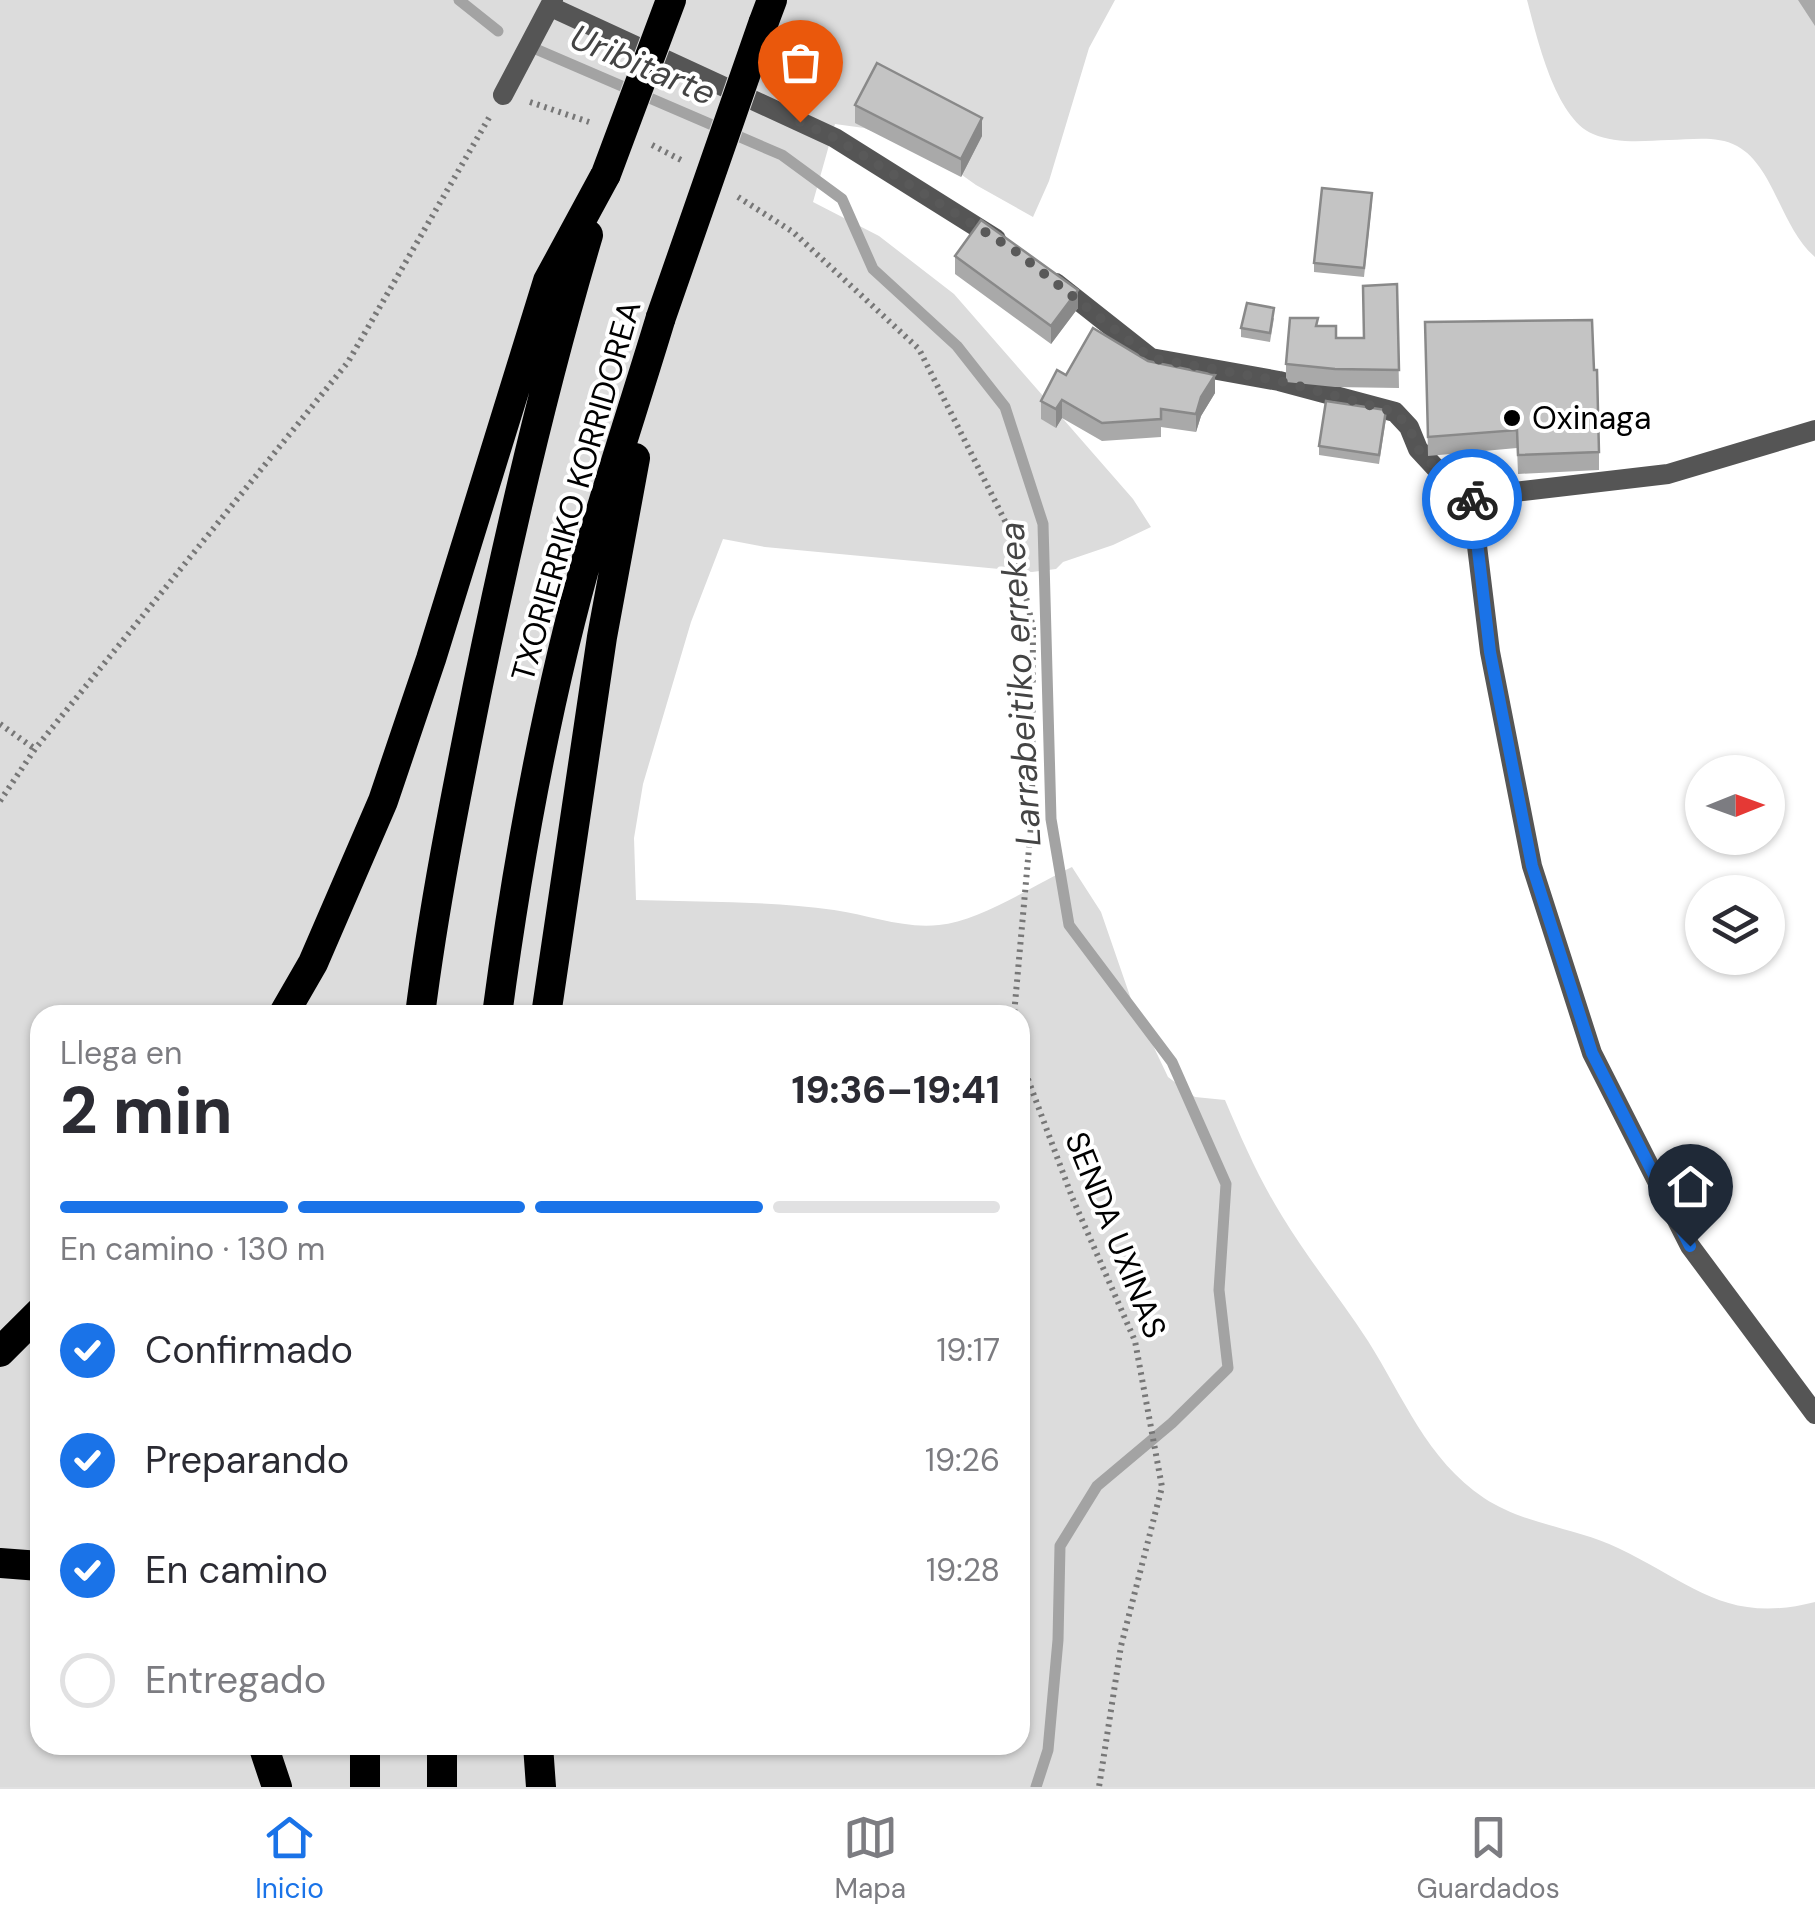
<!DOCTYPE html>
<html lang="es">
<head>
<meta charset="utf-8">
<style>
	body { margin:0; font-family:"DM Sans",sans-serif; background:#f7f7f7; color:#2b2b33; height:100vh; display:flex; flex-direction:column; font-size:38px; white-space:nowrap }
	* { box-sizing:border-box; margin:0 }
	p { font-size:32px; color:#7c7c81 }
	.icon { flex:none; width:55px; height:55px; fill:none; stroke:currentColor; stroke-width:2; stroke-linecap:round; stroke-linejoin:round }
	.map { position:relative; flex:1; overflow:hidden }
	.side { position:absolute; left:30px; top:1005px; width:1000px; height:750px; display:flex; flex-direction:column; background:#fff; border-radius:30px; box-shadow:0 2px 8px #0004 }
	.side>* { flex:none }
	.needle { width:65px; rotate:89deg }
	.tools { position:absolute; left:1685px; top:755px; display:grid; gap:20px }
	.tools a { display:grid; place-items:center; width:100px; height:100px; border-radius:50%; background:#fff; box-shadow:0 2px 8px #0004; font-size:50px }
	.pin { position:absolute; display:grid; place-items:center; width:85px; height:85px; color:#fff; margin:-102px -42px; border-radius:50% 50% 50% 0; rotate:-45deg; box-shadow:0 0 10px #0007 }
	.pin .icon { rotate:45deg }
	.courier { position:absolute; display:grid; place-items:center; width:100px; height:100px; margin:-50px; border:8px solid #1a73e8; border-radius:50%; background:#fff; color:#222; box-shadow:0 2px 12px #0007 }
	.overview em { font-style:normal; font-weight:800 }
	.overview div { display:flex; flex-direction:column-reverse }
	.overview { display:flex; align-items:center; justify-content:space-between; height:170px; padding:0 30px }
	h1 { font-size:65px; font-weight:800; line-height:75px }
	.bar { display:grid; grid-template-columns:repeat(4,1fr); gap:15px 10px; align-content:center; height:120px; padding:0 30px }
	.bar i { height:12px; border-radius:8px; background:#e1e1e2 }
	.bar .selected { background:#1a73e8 }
	.bar p { grid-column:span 4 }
	ol { padding:0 30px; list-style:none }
	li { display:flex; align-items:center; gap:30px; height:110px }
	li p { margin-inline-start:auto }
	li .icon { padding:10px; border-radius:50%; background:#1a73e8; color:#fff; stroke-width:4 }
	li:last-child { color:#7c7c81 }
	li i { width:55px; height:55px; border:5px solid #e1e1e2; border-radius:50% }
	.tab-bar { display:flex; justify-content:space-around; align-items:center; height:140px; border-top:2px solid #e1e1e2; background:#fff; font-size:28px; color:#7c7c81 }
	.tab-bar a { display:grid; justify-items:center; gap:5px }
	.tab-bar .selected { color:#1a73e8 }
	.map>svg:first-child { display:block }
	.green { fill:#dcdcdc; fill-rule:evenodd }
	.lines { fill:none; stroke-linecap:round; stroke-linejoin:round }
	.stream { stroke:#a3a3a3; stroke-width:11 }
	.highway-casing { stroke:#dbdbdb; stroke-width:32 }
	.path { stroke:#777; stroke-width:6; stroke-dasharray:2.5 5; stroke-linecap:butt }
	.street { stroke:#555; stroke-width:20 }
	.highway { stroke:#000; stroke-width:30 }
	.highway-bridge-casing { stroke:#dbdbdb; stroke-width:32; stroke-linecap:butt }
	.highway-bridge { stroke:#000; stroke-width:30 }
	.wall { fill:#a9a9a9 }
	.shaded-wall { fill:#898989 }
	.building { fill:#c4c4c4; stroke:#898989; stroke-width:2.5 }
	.done { stroke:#595959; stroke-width:10; stroke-dasharray:0 18 }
	.route { stroke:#1a73e8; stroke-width:12 }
	.poi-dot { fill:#000; stroke:#fff; stroke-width:4 }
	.labels { text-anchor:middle; stroke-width:8; stroke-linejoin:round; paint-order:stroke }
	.poi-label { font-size:32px; fill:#000; stroke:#fff; text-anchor:start }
	.street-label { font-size:32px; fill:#000; stroke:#fff }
	.water-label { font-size:35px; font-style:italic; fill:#444; stroke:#fff }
</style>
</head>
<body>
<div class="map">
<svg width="1815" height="1787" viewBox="0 0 1815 1787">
	<rect width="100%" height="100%" fill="#fff"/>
	<path class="green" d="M0 0H1115L1089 48 1049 181 1033 217 976 185 934 155 864 128 835 124 813 202 879 236 954 294 1133 499 1151 527 1113 545 1063 562 1056 569 1032 572 765 547 723 539 691 622 643 784 634 838 636 900C702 902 769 901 834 910 869 915 904 929 939 925 980 921 1034 885 1072 867L1101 912 1131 999 1168 1077 1195 1097 1225 1100C1242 1140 1259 1179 1282 1216 1308 1259 1340 1298 1368 1341 1403 1396 1427 1460 1484 1498 1525 1525 1574 1527 1618 1548 1692 1583 1726 1625 1815 1602V1787H0ZM40 1015H1020V1745H40Z
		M1527 0H1815V257C1781 228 1774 166 1737 146 1716 135 1691 140 1669 140 1644 141 1616 144 1593 134 1555 118 1537 37 1527 0Z"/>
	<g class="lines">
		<path class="stream" d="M459 0 498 31
			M538 50 782 155 842 199 873 269 957 346 1005 407 1043 524 1051 819 1069 925 1172 1062 1226 1184 1219 1290 1228 1368 1172 1423 1097 1486 1060 1546 1058 1640 1048 1750 1036 1787"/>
		<defs>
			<path id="highway" d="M763 24 772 0
				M283 1015 313 963 383 801 431 659 548 281 606 174
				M420 1015C434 904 456 795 478 685 509 534 544 383 588 235
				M497 1015C518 857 547 697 591 544 613 468 638 393 661 317
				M546 1015 602 637 635 458
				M0 1352 40 1312
				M0 1563 40 1566
				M263 1745 277 1787
				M538 1745 541 1787
				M365 1787V1745
				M442 1787V1745"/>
		</defs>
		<use href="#highway" class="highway-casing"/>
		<path class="path" d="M530 102 589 122
			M652 145 681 160
			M738 197 793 232 919 349 1012 535 1033 628 1032 815 1014 1015
			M0 724 35 749
			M0 801 35 749 348 362 490 116
			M1020 1058 1072 1197 1135 1341 1162 1487 1121 1646 1099 1787"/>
		<path class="street" d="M551 7 835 138 996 239
			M503 95 553 0
			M1056 283 1151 358 1279 381 1395 412 1409 427 1418 449 1443 476 1471 497 1490 652 1532 866 1592 1053 1690 1246 1815 1414
			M1471 497 1668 474 1815 430"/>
		<use href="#highway" class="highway"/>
		<defs>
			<path id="highway-bridge" d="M606 174 671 0
				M661 317 763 24"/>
		</defs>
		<use href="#highway-bridge" class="highway-bridge-casing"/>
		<use href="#highway-bridge" class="highway-bridge"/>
	</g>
	<path class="wall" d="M1798 0H1815V26Z
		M855 105 982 136 961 177 855 123Z
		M1372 202 1364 277 1314 272V263Z
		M955 256 1078 308 1051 344 955 274Z
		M1397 284 1399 388 1335 387 1286 382V364L1318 326 1336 338H1363Z
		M1274 318 1270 342 1241 337V328Z
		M1425 322 1599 452V470L1518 474 1517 448 1428 456Z
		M1148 361 1215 393 1201 416 1196 432 1161 427V437L1102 441 1062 418 1056 428 1041 419V401L1066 375Z
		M1386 419 1379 464 1319 455V446Z"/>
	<path class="shaded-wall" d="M982 118V136L961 177V159Z
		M1078 290V308L1051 344V326Z
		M1215 375V393L1201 416 1196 432V414L1201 397Z
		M1062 400V418L1056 428V409Z"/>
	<path class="building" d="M877 63 982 118 961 159 855 105Z
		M1322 188 1372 193 1364 268 1314 263Z
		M981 220 1078 290 1051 326 955 256Z
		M1397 284 1399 370 1335 369 1286 364 1290 318H1318L1316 326H1336V338H1364L1363 286Z
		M1247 303 1274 308 1270 333 1241 328Z
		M1592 320 1594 370H1597L1599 452 1518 455 1517 430 1428 437 1425 322Z
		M1093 328 1148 361 1215 375 1201 397 1196 414 1161 409V419L1102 423 1062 400 1056 409 1041 401 1057 370 1066 375Z
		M1326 401 1386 410 1379 455 1319 446Z"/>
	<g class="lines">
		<path class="done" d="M800 122 835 138 1014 250 1151 358 1280 381 1395 412 1409 427 1418 449 1443 476 1472 499"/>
		<path class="route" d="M1472 499 1490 652 1532 866 1592 1053 1690 1246"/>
	</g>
	<circle class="poi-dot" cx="1512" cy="418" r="10"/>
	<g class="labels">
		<g class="poi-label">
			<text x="1532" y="429">Oxinaga</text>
		</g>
		<g class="street-label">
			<text transform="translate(576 491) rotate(-74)" y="11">TXORIERRIKO KORRIDOREA</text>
			<text transform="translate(1116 1235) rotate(68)" y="11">SENDA UXINAS</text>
		</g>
		<g class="water-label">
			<text transform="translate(643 65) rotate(23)" y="12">Uribitarte</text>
			<text transform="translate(1020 684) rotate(-93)" y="12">Larrabeitiko errekea</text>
		</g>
	</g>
</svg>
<div class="tools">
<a><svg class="needle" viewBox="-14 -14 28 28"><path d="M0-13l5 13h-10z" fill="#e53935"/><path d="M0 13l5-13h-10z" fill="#7c7c81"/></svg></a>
<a><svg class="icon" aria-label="layers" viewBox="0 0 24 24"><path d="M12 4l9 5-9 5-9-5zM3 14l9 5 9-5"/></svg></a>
</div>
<div class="pin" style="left:800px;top:122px;background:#ea580c"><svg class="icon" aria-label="bag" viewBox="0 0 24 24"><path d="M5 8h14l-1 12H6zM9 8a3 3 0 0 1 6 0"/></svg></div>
<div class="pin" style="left:1690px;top:1246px;background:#1f2937"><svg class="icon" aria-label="home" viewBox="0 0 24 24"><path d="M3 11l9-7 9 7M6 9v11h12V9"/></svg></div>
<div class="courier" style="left:1472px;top:499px"><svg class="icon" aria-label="bike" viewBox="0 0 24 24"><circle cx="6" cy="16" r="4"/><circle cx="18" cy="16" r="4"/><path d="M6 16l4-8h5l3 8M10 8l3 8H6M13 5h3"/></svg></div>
<section class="side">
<div class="overview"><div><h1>2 min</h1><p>Llega en</p></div><em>19:36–19:41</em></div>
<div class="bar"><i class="selected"></i><i class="selected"></i><i class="selected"></i><i></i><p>En camino · 130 m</p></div>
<ol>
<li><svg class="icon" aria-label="check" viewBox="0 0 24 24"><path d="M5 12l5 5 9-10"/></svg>Confirmado<p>19:17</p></li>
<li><svg class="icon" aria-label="check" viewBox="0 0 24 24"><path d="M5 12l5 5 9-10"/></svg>Preparando<p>19:26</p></li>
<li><svg class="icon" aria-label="check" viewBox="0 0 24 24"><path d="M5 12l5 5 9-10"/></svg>En camino<p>19:28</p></li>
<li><i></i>Entregado</li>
</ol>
</section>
</div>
<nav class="tab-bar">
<a class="selected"><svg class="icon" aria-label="home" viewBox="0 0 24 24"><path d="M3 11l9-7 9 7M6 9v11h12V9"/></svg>Inicio</a>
<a><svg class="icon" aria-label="map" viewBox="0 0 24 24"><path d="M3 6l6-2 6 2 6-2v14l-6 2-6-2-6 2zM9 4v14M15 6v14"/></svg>Mapa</a>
<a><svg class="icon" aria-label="saved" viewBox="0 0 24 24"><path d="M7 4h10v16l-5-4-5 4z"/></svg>Guardados</a>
</nav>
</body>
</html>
